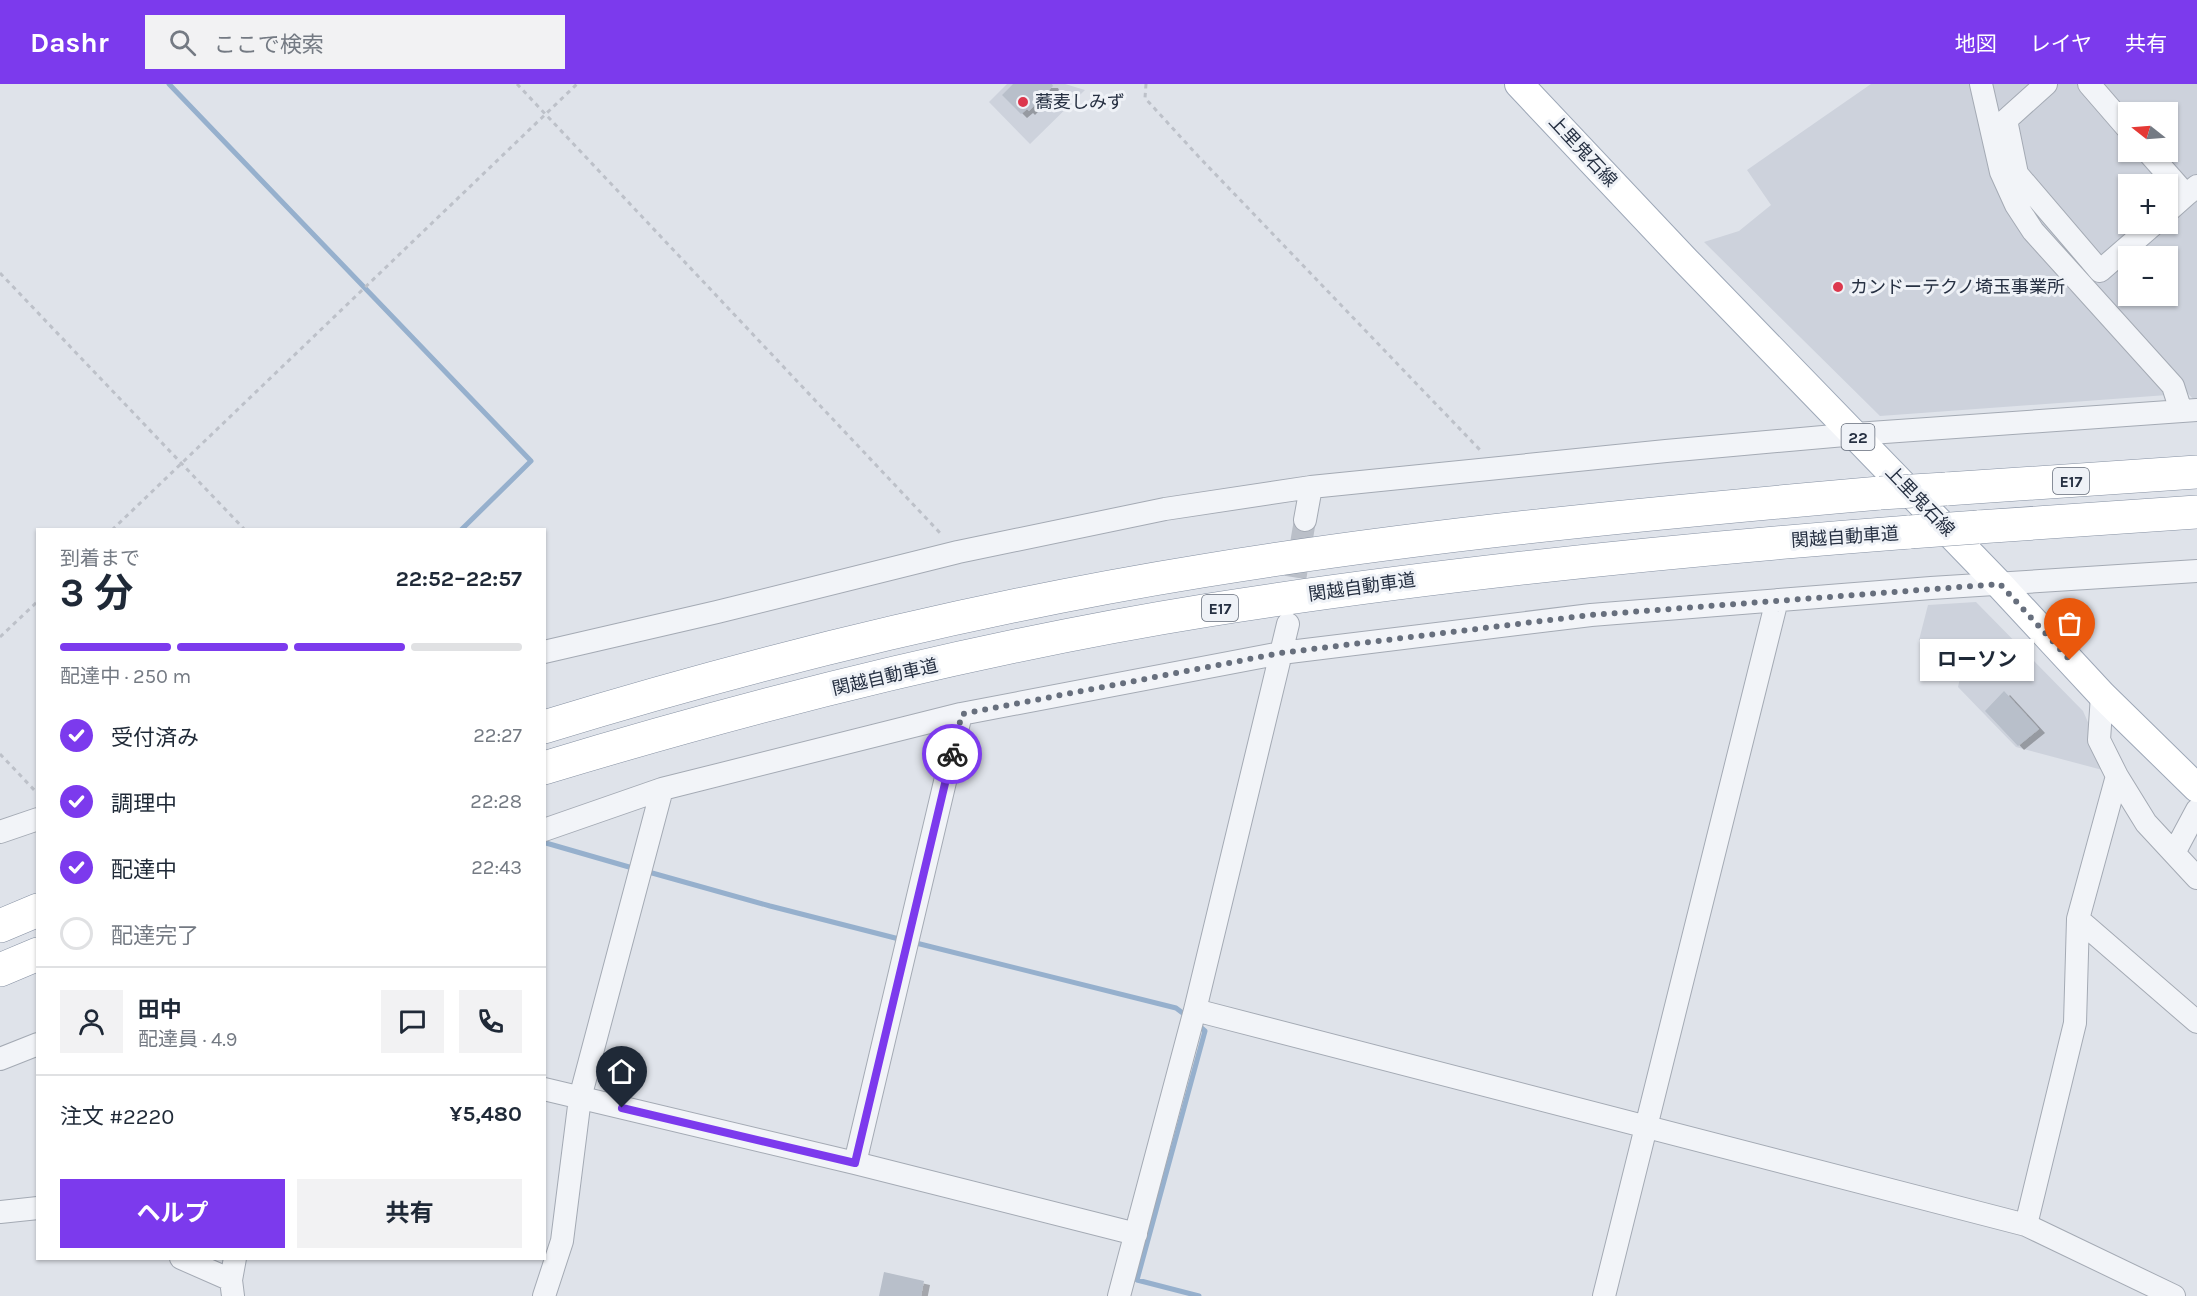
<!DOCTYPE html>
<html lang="ja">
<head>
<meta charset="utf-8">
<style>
	body { margin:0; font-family:Karla,"Noto Sans JP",sans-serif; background:#f2f2f3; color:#1f2937; height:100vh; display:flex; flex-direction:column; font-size:22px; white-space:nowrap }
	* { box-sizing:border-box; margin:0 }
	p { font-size:20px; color:#747a83 }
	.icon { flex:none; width:33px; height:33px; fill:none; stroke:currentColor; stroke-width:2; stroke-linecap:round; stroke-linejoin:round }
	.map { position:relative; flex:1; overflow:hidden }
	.drawer { position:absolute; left:36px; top:444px; width:510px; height:732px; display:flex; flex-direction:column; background:#fff; border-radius:0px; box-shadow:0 2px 4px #0004 }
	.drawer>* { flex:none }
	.needle { width:39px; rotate:287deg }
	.controls { position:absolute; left:2118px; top:18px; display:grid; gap:12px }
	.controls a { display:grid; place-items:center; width:60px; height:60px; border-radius:0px; background:#fff; box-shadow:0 2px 4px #0004; font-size:30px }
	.pin { position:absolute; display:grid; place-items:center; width:51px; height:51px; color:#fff; margin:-62px -26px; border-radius:50% 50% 50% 0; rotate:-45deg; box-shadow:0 0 6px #0007 }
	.pin .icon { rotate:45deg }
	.courier { position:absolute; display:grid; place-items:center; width:60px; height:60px; margin:-30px; border:4px solid #7c3aed; border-radius:50%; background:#fff; color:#222; box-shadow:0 2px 8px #0007 }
	.bubble { position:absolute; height:42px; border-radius:0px; background:#fff; box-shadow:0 2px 4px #0004; font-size:20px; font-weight:700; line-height:42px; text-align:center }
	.headline em { font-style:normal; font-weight:700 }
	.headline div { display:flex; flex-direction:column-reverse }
	.headline { display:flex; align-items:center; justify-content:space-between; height:102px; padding:0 24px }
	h1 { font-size:39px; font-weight:700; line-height:45px }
	.bar { display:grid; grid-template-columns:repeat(4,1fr); gap:9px 6px; align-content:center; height:72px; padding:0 24px }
	.bar i { height:8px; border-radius:4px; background:#e0e1e3 }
	.bar .current { background:#7c3aed }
	.bar p { grid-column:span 4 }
	.line { display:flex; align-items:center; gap:15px; padding:0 24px; border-top:2px solid #e0e1e3 }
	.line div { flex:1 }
	.round { display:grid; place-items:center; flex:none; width:63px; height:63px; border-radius:0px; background:#f2f2f3 }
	ol { padding:0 24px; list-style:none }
	li { display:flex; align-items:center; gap:18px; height:66px }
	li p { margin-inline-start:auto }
	li .icon { padding:6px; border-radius:50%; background:#7c3aed; color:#fff; stroke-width:4 }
	li:last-child { color:#747a83 }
	li i { width:33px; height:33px; border:3px solid #e0e1e3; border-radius:50% }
	.action { display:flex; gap:12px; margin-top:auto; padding:12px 24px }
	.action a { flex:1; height:69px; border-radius:0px; background:#7c3aed; color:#fff; font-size:24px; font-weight:700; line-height:69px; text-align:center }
	.action a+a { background:#f2f2f3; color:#1f2937 }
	header { display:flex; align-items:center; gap:36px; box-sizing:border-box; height:84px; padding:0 30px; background:#7c3aed; color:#fff }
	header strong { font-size:28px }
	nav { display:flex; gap:33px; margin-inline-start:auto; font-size:21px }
	.search { width:420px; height:54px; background:#f2f2f3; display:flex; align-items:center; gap:15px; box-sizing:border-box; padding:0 21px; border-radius:0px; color:#747a83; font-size:22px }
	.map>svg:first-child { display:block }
	.built { fill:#cdd2dc; fill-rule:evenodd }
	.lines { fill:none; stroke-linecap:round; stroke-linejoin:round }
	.stream { stroke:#96b0cd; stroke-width:5 }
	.building { fill:#b8bfca; filter:url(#shadow) }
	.minor-tunnel { stroke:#babfc8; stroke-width:22; stroke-dasharray:22 11; stroke-linecap:butt }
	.minor-casing { stroke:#a4aab4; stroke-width:24 }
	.major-casing { stroke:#9da7b7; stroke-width:30 }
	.highway-casing { stroke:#8590a2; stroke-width:34 }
	.path { stroke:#bdc1c9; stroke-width:3; stroke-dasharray:4.5 4.5; stroke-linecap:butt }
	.minor { stroke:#f2f4f8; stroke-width:22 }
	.major { stroke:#fff; stroke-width:28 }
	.highway { stroke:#fff; stroke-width:33 }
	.highway-bridge-casing { stroke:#8590a2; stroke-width:34; stroke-linecap:butt }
	.highway-bridge { stroke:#fff; stroke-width:33 }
	.done { stroke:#676f7d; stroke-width:6; stroke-dasharray:0 10.8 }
	.route { stroke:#7c3aed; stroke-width:8 }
	.poi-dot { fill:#dc374d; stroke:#eff2f7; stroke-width:2 }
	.labels { text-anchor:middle; stroke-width:6; stroke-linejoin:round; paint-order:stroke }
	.shield { fill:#eff2f7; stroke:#626a78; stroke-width:1.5 }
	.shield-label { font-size:16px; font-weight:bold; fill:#263042 }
	.poi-label { font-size:18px; fill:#263042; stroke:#eff2f7; text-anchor:start }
	.street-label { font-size:18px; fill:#263042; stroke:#eff2f7 }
</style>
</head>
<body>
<header>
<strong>Dashr</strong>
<div class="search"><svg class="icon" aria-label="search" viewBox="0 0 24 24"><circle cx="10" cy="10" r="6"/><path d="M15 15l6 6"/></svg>ここで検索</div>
<nav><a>地図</a><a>レイヤ</a><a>共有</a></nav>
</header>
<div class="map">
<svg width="2197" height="1212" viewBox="0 0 2197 1212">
	<defs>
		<filter id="shadow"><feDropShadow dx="6" dy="4" stdDeviation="0" flood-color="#0004"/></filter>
	</defs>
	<rect width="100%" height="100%" fill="#dfe3ea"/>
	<path class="built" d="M1007 0H1065L1085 6 1030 60 989 18Z
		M1871 0H1975L1995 93 2167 311 1880 332 1704 158 1739 147 1771 121 1747 86Z
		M1988 0H2197V315H2193L2045 150 2028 124ZM2128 28H2168V68H2128ZM2128 100H2168V140H2128ZM2128 172H2168V212H2128Z
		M1976 518 2083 627 2110 688 2016 663 1958 603 1966 569 1919 556 1928 521Z"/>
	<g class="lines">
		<path class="stream" d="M169 0 531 377 461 446
			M544 754 546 759 636 785
			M645 787 770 822 903 856
			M912 858 1176 924 1188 933
			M1198 941 1205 947 1137 1196 1199 1212"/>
	</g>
	<path class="building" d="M1013 0H1052L1053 2 1029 27 1027 25 1021 30 1002 11Z
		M2004 607 2039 645 2018 662 1985 627Z
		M884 1188 924 1197 921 1212H879Z"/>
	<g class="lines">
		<path class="minor-tunnel" d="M1290 526 1305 436"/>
		<defs>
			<path id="minor" d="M1981 0 2001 88 2016 121 2033 147 2173 302 2181 327
				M2046 0 2006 36 2017 90 2100 187 2154 140
				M2089 0 2128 45
				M2148 68 2186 111 2197 102
				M2168 127 2186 111
				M1305 436 1311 403
				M544 568 717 528 958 468 1165 425 1311 403 1666 367 1856 350 2197 326
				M2117 692 2146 739 2197 794
				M544 746 662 705 961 630 1281 569 1591 531 1931 504 2197 487
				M0 748 38 735
				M2174 769 2197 726
				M2078 835 2197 938
				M1195 926 2026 1141 2174 1212
				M0 975 38 960
				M544 1005 855 1079 1136 1150
				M855 1079 961 630
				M0 1128 38 1124
				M2026 1141 2075 939 2078 835 2117 692 2099 656 2102 611
				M181 1174 231 1196
				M233 1212 231 1196 235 1174
				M544 1212 562 1157 580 1014 662 705
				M1119 1212 1195 926 1288 540
				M1604 1212 1777 516"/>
			<path id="major" d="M1519 0 1686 177 1999 500 2102 611 2197 704"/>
			<path id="highway" d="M1946 405 2197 388
				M1978 443 2197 428
				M544 643C760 577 980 523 1202 487 1427 450 1653 429 1880 409
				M544 684C762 618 985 562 1209 526 1442 489 1675 466 1910 448
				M0 842 38 826
				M0 886 38 870"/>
		</defs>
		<use href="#minor" class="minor-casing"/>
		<use href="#major" class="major-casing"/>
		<use href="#highway" class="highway-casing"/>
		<path class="path" d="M517 0 942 451
			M1146 0 1145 14 1198 72 1481 367
			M0 189 245 446
			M112 446 577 0
			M0 553 38 517
			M0 670 38 710"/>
		<use href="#minor" class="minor"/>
		<use href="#major" class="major"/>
		<use href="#highway" class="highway"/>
		<defs>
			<path id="highway-bridge" d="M1880 409 1946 405
				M1910 448 1978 443"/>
		</defs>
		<use href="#highway-bridge" class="highway-bridge-casing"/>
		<use href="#highway-bridge" class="highway-bridge"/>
	</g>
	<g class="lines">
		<path class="done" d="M952 670 962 630 1281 569 1329 563 1591 531 2000 500 2070 576"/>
		<path class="route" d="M622 1024 855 1079 952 670"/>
	</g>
	<g class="poi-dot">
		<circle cx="1023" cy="18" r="6"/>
		<circle cx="1838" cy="203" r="6"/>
	</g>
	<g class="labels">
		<g class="shield">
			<rect x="1841.5" y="340" width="33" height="26" rx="4.5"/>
			<rect x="2053" y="384" width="36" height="26" rx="4.5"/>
			<rect x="1202" y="511" width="36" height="26" rx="4.5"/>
		</g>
		<g class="shield-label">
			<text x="1858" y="359">22</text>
			<text x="2071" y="403">E17</text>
			<text x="1220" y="530">E17</text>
		</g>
		<g class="poi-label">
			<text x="1035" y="24">蕎麦しみず</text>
			<text x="1850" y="209">カンドーテクノ埼玉事業所</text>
		</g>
		<g class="street-label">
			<text transform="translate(1583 67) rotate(47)" y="6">上里鬼石線</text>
			<text transform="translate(1920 417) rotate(46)" y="6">上里鬼石線</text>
			<text transform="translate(1845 453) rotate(-4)" y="6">関越自動車道</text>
			<text transform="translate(1362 503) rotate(-8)" y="6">関越自動車道</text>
			<text transform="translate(885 593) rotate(-13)" y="6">関越自動車道</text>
		</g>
	</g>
</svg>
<div class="controls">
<a><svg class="needle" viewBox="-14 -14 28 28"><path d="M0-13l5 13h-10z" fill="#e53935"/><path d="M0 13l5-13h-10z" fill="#747a83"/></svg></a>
<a>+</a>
<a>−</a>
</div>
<div class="pin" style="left:2070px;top:576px;background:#ea580c"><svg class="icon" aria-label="bag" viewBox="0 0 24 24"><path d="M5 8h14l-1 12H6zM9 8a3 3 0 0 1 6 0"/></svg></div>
<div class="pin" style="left:622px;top:1024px;background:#1f2937"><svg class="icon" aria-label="home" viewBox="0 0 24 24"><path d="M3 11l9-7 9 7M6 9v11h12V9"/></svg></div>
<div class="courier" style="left:952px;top:670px"><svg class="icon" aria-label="bike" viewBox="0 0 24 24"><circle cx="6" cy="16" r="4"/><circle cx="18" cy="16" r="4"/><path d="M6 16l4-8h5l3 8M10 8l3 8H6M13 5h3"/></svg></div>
<div class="bubble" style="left:1920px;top:555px;width:114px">ローソン</div>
<section class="drawer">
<div class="headline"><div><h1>3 分</h1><p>到着まで</p></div><em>22:52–22:57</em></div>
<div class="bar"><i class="current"></i><i class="current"></i><i class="current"></i><i></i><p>配達中 · 250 m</p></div>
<ol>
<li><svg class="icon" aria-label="check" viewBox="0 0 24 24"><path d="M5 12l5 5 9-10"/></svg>受付済み<p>22:27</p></li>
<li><svg class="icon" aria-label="check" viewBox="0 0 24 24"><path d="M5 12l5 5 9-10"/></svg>調理中<p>22:28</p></li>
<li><svg class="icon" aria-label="check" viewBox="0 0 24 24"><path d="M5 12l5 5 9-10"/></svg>配達中<p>22:43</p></li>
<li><i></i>配達完了</li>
</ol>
<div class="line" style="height:108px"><a class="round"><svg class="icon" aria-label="person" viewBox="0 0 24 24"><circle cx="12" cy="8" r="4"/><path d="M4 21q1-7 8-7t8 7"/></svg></a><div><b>田中</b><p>配達員 · 4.9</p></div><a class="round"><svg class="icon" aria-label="chat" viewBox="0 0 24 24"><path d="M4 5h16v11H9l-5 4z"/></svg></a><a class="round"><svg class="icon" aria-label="phone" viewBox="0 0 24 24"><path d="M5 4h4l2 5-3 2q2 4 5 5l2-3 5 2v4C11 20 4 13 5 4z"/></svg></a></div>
<div class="line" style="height:78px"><div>注文 #2220</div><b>¥5,480</b></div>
<div class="action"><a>ヘルプ</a><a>共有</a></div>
</section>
</div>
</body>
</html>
